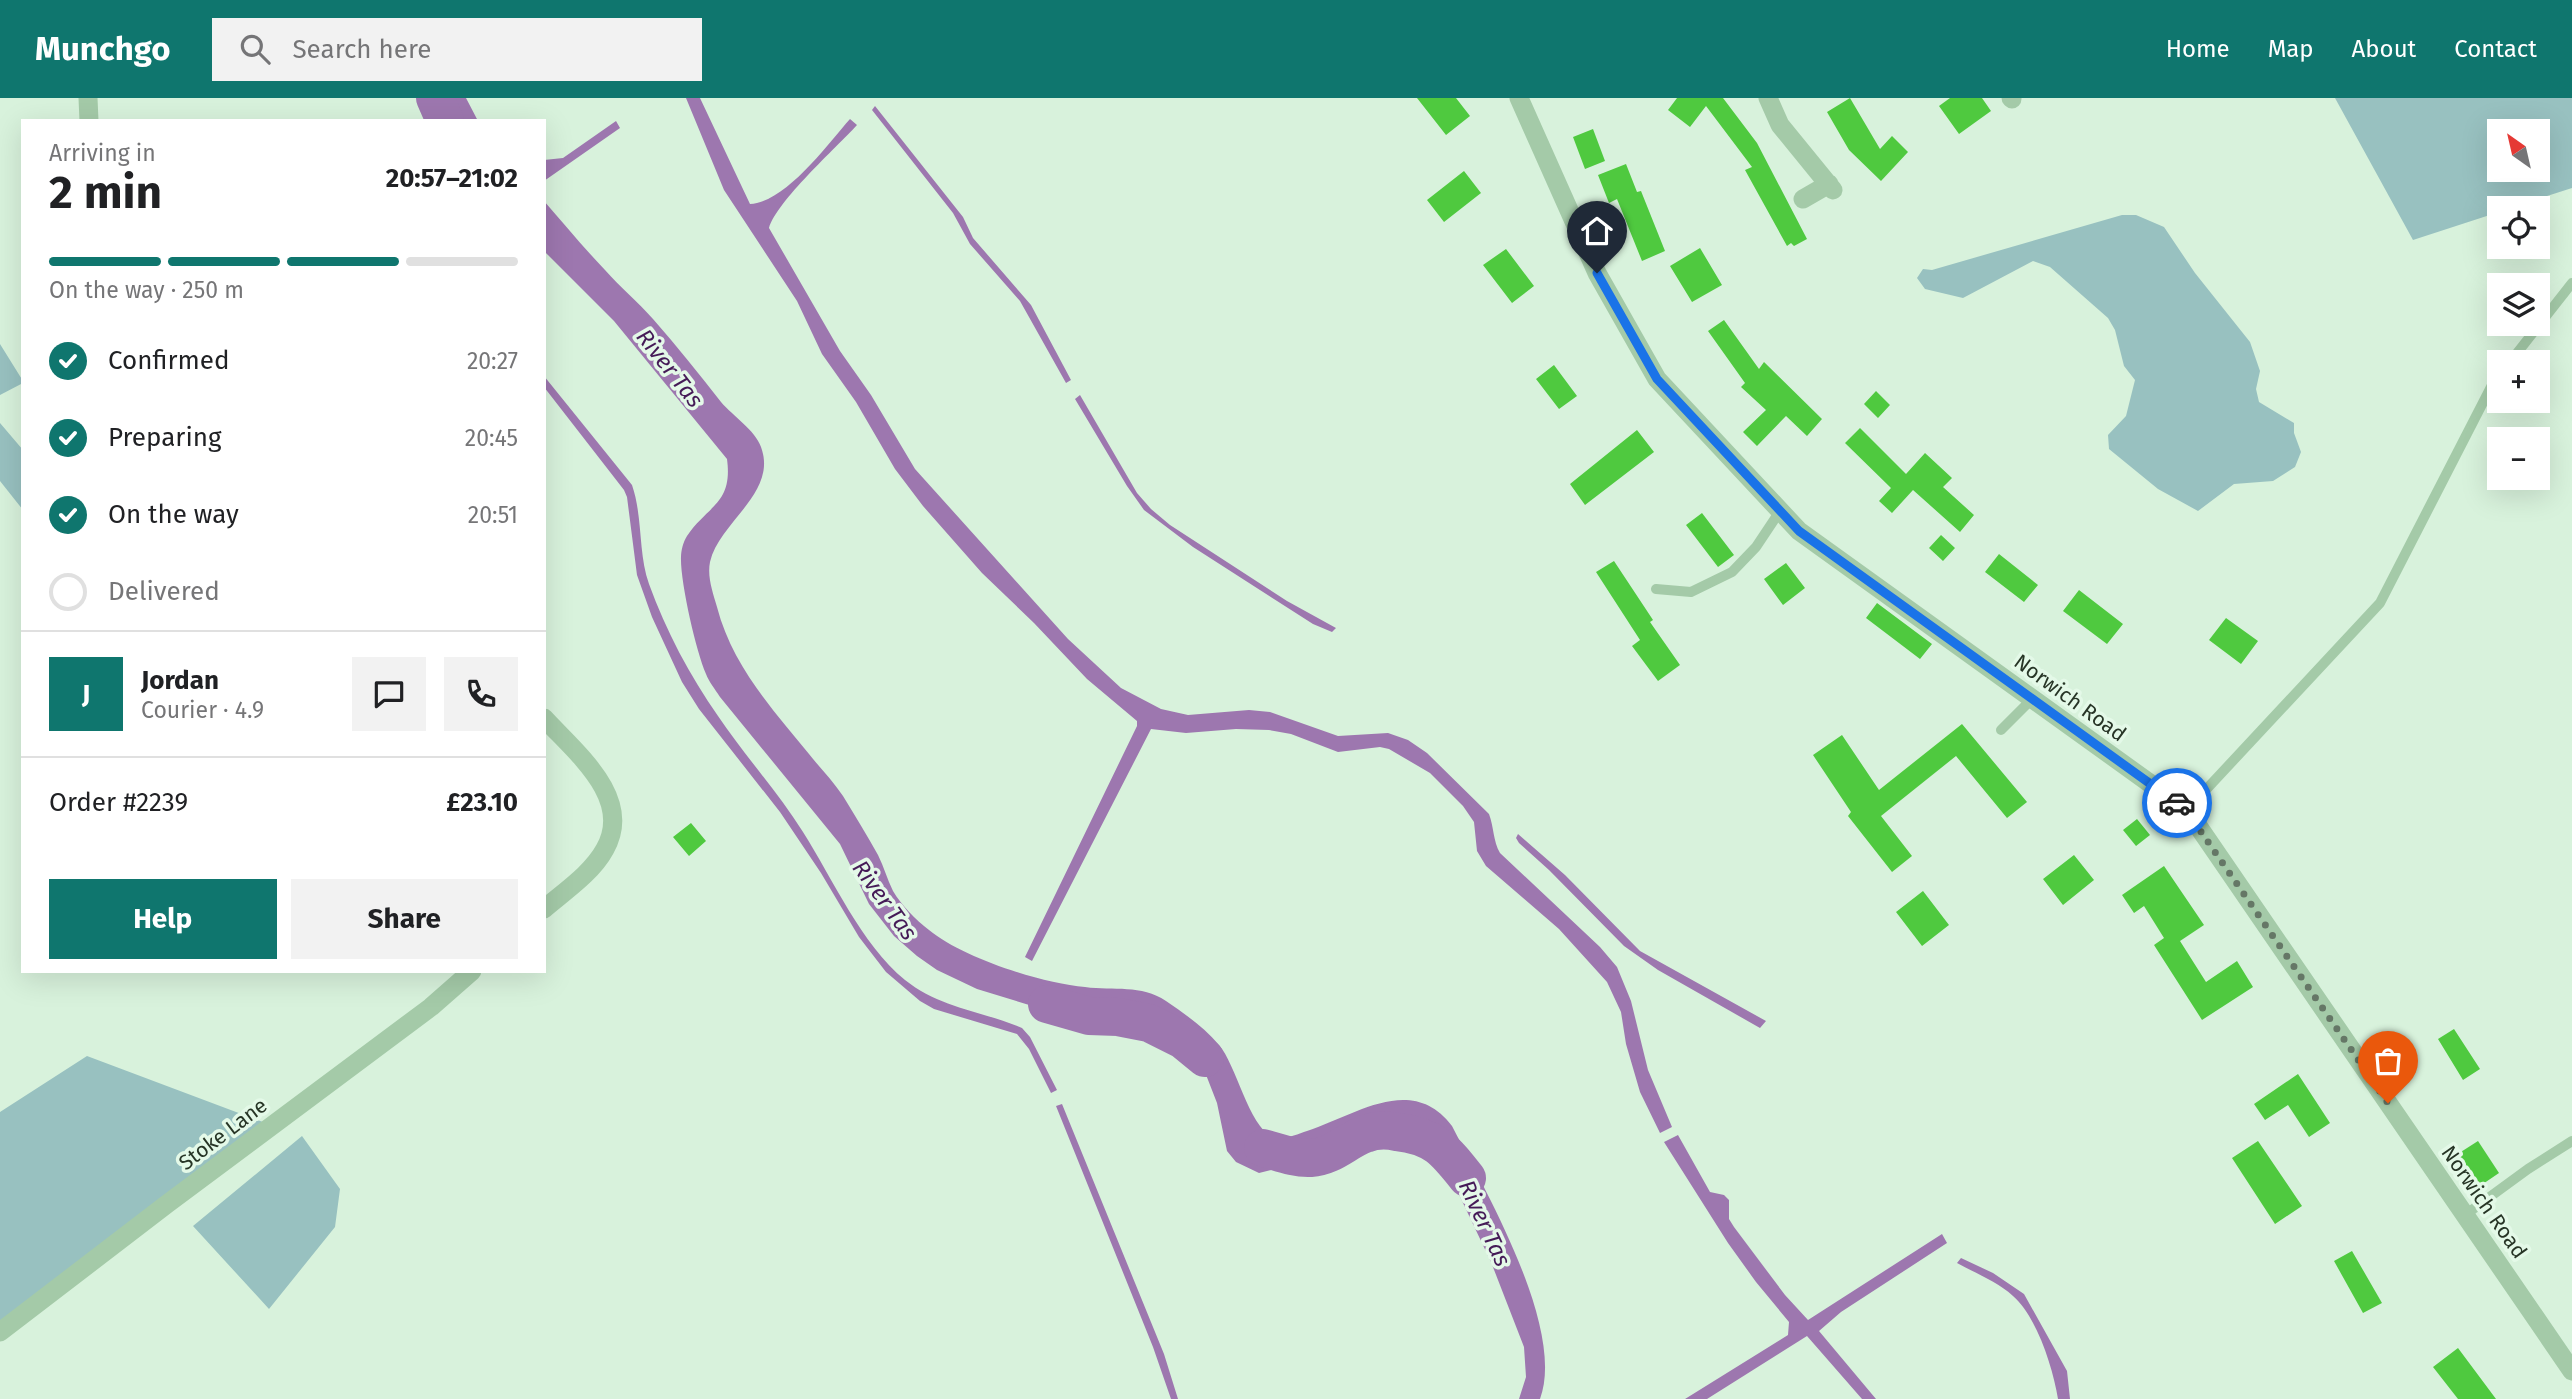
<!DOCTYPE html>
<html lang="en">
<head>
<meta charset="utf-8">
<style>
	body { margin:0; font-family:"Fira Sans",sans-serif; background:#f2f2f2; color:#202124; height:100vh; display:flex; flex-direction:column; font-size:26px; white-space:nowrap }
	* { box-sizing:border-box; margin:0 }
	p { font-size:23px; color:#757577 }
	.icon { flex:none; width:38px; height:38px; fill:none; stroke:currentColor; stroke-width:2; stroke-linecap:round; stroke-linejoin:round }
	.map { position:relative; flex:1; overflow:hidden }
	.drawer { position:absolute; left:21px; top:21px; width:525px; height:854px; display:flex; flex-direction:column; background:#fff; border-radius:0px; box-shadow:0 7px 28px #0002 }
	.drawer>* { flex:none }
	.needle { width:46px; rotate:326deg }
	.tools { position:absolute; left:2487px; top:21px; display:grid; gap:14px }
	.tools a { display:grid; place-items:center; width:63px; height:63px; border-radius:0px; background:#fff; box-shadow:0 7px 28px #0002; font-size:35px }
	.pin { position:absolute; display:grid; place-items:center; width:60px; height:60px; color:#fff; margin:-72px -30px; border-radius:50% 50% 50% 0; rotate:-45deg; box-shadow:0 0 7px #0007 }
	.pin .icon { rotate:45deg }
	.courier { position:absolute; display:grid; place-items:center; width:70px; height:70px; margin:-35px; border:5px solid #1a73e8; border-radius:50%; background:#fff; color:#222; box-shadow:0 2px 9px #0007 }
	.head em { font-style:normal; font-weight:700 }
	.head div { display:flex; flex-direction:column-reverse }
	.head { display:flex; align-items:center; justify-content:space-between; height:119px; padding:0 28px }
	h1 { font-size:46px; font-weight:700; line-height:52px }
	.bar { display:grid; grid-template-columns:repeat(4,1fr); gap:10px 7px; align-content:center; height:84px; padding:0 28px }
	.bar i { height:9px; border-radius:5px; background:#e0e0e0 }
	.bar .selected { background:#0f766e }
	.bar p { grid-column:span 4 }
	.line { display:flex; align-items:center; gap:18px; padding:0 28px; border-top:2px solid #e0e0e0 }
	.line div { flex:1 }
	.round { display:grid; place-items:center; flex:none; width:74px; height:74px; border-radius:0px; background:#f2f2f2 }
	ol { padding:0 28px; list-style:none }
	li { display:flex; align-items:center; gap:21px; height:77px }
	li p { margin-inline-start:auto }
	li .icon { padding:7px; border-radius:50%; background:#0f766e; color:#fff; stroke-width:4 }
	li:last-child { color:#757577 }
	li i { width:38px; height:38px; border:4px solid #e0e0e0; border-radius:50% }
	.button { display:flex; gap:14px; margin-top:auto; padding:14px 28px }
	.button a { flex:1; height:80px; border-radius:0px; background:#0f766e; color:#fff; font-size:28px; font-weight:700; line-height:80px; text-align:center }
	.button a+a { background:#f2f2f2; color:#202124 }
	header { display:flex; align-items:center; gap:42px; box-sizing:border-box; height:98px; padding:0 35px; background:#0f766e; color:#fff }
	header strong { font-size:33px }
	nav { display:flex; gap:38px; margin-inline-start:auto; font-size:24px }
	.search { width:490px; height:63px; background:#f2f2f2; display:flex; align-items:center; gap:18px; box-sizing:border-box; padding:0 24px; border-radius:0px; color:#757577; font-size:26px }
	.map>svg:first-child { display:block }
	.green { fill:#98c1c0; fill-rule:evenodd }
	.water { fill:#9d77af }
	.lines { fill:none; stroke-linecap:round; stroke-linejoin:round }
	.river { stroke:#9d77af; stroke-width:38 }
	.building { fill:#4fc93f }
	.service { stroke:#a4caa8; stroke-width:10 }
	.minor { stroke:#a4caa8; stroke-width:19 }
	.tertiary { stroke:#a4caa8; stroke-width:19 }
	.done { stroke:#657766; stroke-width:7; stroke-dasharray:0 12.6 }
	.route { stroke:#1a73e8; stroke-width:9 }
	.labels { text-anchor:middle; stroke-width:7; stroke-linejoin:round; paint-order:stroke }
	.street-label { font-size:21px; fill:#273526; stroke:#e4f9e8 }
	.water-label { font-size:23px; font-style:italic; fill:#451b57; stroke:#e4f9e8 }
</style>
</head>
<body>
<header>
<strong>Munchgo</strong>
<div class="search"><svg class="icon" aria-label="search" viewBox="0 0 24 24"><circle cx="10" cy="10" r="6"/><path d="M15 15l6 6"/></svg>Search here</div>
<nav><a>Home</a><a>Map</a><a>About</a><a>Contact</a></nav>
</header>
<div class="map">
<svg width="2572" height="1301" viewBox="0 0 2572 1301">
	<rect width="100%" height="100%" fill="#d8f2dc"/>
	<path class="green" d="M2335 0H2572V90L2510 110H2499V114L2413 142ZM2499 33H2538V72H2499Z
		M2122 117H2136L2164 129 2195 175 2250 244 2260 273 2256 291 2259 304 2294 325V335L2301 354 2295 369 2273 383 2234 386 2198 413 2158 391 2109 351 2108 337 2126 318 2135 282 2124 268 2115 232 2108 220 2050 169 2033 163 1963 200 1925 191 1917 180 1923 171 1932 172Z
		M0 246 23 283V285L0 297Z
		M0 325 23 352V412L0 383Z
		M87 958 271 1027 0 1231V1014Z
		M302 1038 340 1091 335 1129 269 1211 193 1128Z"/>
	<path class="water" d="M440 0H466L478 23H452Z
		M686 0H700L750 106C786 104 827 47 850 21L857 27C836 50 777 103 769 130L840 253 871 297 915 371 1068 541 1121 590 1161 611 1188 617 1249 612 1270 614 1338 638 1388 635 1408 642 1427 655 1489 716C1494 729 1493 743 1500 755L1600 849 1617 869 1631 903 1648 972 1672 1029 1660 1035 1640 994 1626 946 1621 914 1607 884 1559 831 1486 768 1477 753 1474 724 1463 708 1430 675 1389 651 1380 649 1338 654 1291 636 1269 632 1236 631 1186 635 1151 631 1032 863 1025 859 1137 628V623L1087 581 1034 525 982 475 923 408 895 371 856 304 822 256 797 203 724 92Z
		M875 8 963 119 973 140 1031 207 1071 282 1066 285 1020 203 970 146 953 115 872 12Z
		M616 23 620 30 544 83V62L563 60Z
		M544 103C564 126 584 150 605 172 620 189 638 204 653 221 677 248 699 276 721 304 733 318 755 332 761 349 778 395 719 424 710 464 707 479 713 495 717 509 732 567 772 611 809 656 820 670 833 683 843 698 855 718 867 737 878 757 884 769 887 781 893 793 901 807 916 822 929 832 963 860 1041 885 1085 889 1114 893 1141 886 1166 903 1185 916 1205 930 1219 947 1237 967 1251 1039 1278 1040 1287 1041 1298 1036 1307 1033 1356 1017 1412 975 1452 1028 1485 1092 1566 1231 1540 1301H1519L1526 1279 1524 1249 1491 1164 1435 1046 1415 1028 1399 1026 1384 1029 1337 1052 1292 1067 1259 1075 1236 1064 1227 1053 1217 1005 1203 969 1184 948 1169 936 1152 925 1132 919 1120 917 1085 919 1039 910 977 891 937 872 917 858 894 838 869 806 840 746 720 599C715 591 709 584 706 576 696 553 680 483 681 459 681 453 683 444 687 438 708 407 733 406 727 361L614 223 544 153Z
		M544 278 632 387C643 419 638 455 649 486 666 533 690 578 718 618 745 658 777 693 803 734 833 781 861 846 905 882 940 910 982 913 1022 930L1030 939 1057 992 1051 995 1029 951 1017 936 934 911 920 903 886 874 859 839 821 775 780 714 699 611 682 584 652 519 637 477 627 399 624 392 544 289Z
		M1080 297 1137 395 1151 411 1170 427 1287 503 1336 530 1332 534 1313 526 1193 449 1144 412 1127 388 1075 301Z
		M1518 736 1565 777 1640 853 1766 923 1760 930 1658 872 1624 848 1549 772 1519 745 1516 740Z
		M1062 1006 1164 1256 1178 1301H1171L1153 1249 1056 1008Z
		M1678 1037 1710 1094 1724 1097 1729 1102V1121L1734 1129 1785 1197 1808 1222 1942 1136 1947 1145 1841 1214 1819 1233 1876 1301H1862L1807 1238 1707 1301H1685L1788 1237 1789 1224 1756 1184 1728 1145 1664 1044Z
		M1961 1160 1993 1175 2024 1196 2067 1273 2070 1301H2058C2053 1270 2037 1219 2013 1198 1998 1184 1975 1175 1957 1165Z"/>
	<g class="lines">
		<path class="river" d="M435 0 445 23
			M1047 906 1089 918 1118 919 1149 925 1183 942 1205 960
			M1263 1050C1278 1054 1295 1061 1311 1060 1332 1059 1346 1043 1365 1036 1375 1032 1387 1032 1397 1034 1434 1038 1445 1052 1467 1080"/>
	</g>
	<path class="building" d="M1417 0H1456L1470 18 1446 37Z
		M1677 0H1723L1757 45 1807 141 1794 148 1791 145 1787 148 1745 72 1752 69 1706 8 1690 29 1668 12Z
		M1850 0 1880 51 1892 38 1908 54 1881 83 1849 52 1827 14Z
		M1950 0H1982L1991 13 1959 36 1939 8Z
		M1593 31 1605 63 1585 71 1573 39Z
		M1626 66 1637 94 1641 93 1665 153 1642 163 1617 101 1609 105 1598 77Z
		M1464 73 1481 95 1444 124 1427 102Z
		M1700 150 1722 187 1692 204 1670 168Z
		M1506 151 1534 188 1512 205 1483 167Z
		M1724 222 1759 271 1764 264 1822 321 1807 338 1786 318 1757 348 1743 334 1766 312 1741 289 1745 285 1708 233Z
		M1554 267 1577 298 1559 311 1536 281Z
		M1876 293 1890 307 1878 320 1864 306Z
		M1860 330 1906 376 1925 355 1952 380 1943 389 1974 417 1960 434 1913 392 1892 415 1879 403 1891 390 1845 345Z
		M1637 332 1654 354 1585 407 1570 386Z
		M1702 415 1734 457 1718 469 1686 427Z
		M1941 437 1955 450 1943 463 1929 450Z
		M1999 456 2038 487 2024 504 1985 474Z
		M1614 463 1653 522 1650 524 1680 567 1658 583 1632 548 1640 542 1596 474Z
		M1786 465 1805 490 1783 507 1764 481Z
		M2079 492 2123 526 2107 546 2063 513Z
		M1877 505 1932 546 1920 561 1866 520Z
		M2226 520 2258 543 2241 566 2209 542Z
		M1962 626 2027 704 2007 720 1956 658 1881 718 1912 758 1892 774 1848 718 1851 714 1813 657 1842 637 1879 692Z
		M2137 721 2150 737 2136 748 2123 732Z
		M691 725 706 743 689 758 673 739Z
		M2074 757 2094 782 2063 807 2043 781Z
		M2164 768 2204 827 2180 843 2206 884 2237 863 2253 889 2202 922 2154 847 2164 840 2144 808 2134 815 2122 797Z
		M1923 793 1949 827 1922 848 1896 814Z
		M2454 931 2480 971 2463 982 2438 941Z
		M2298 976 2330 1025 2309 1039 2288 1007 2265 1022 2254 1006Z
		M2258 1043 2302 1108 2275 1126 2232 1060Z
		M2478 1043 2499 1075 2474 1092 2453 1059Z
		M2352 1153 2382 1205 2363 1215 2334 1163Z
		M2458 1250 2496 1301H2458L2433 1269Z"/>
	<g class="lines">
		<path class="service" d="M2510 264 2572 185
			M1656 491 1691 494 1732 474 1756 449 1780 413
			M2001 632 2032 601
			M2187 712 2380 505 2492 287 2499 278
			M2465 1117 2528 1071 2572 1043"/>
		<path class="minor" d="M1768 0 1780 27 1833 92
			M2011 0 2012 1
			M1803 101 1829 86"/>
		<path class="tertiary" d="M88 0 89 23
			M1519 0 1597 175 1657 281 1799 433 2187 712 2572 1273
			M544 620C575 654 634 700 605 751 592 775 565 793 544 811
			M0 1234 167 1106 431 909 472 873"/>
	</g>
	<g class="lines">
		<path class="done" d="M2177 705 2186 712 2388 1005"/>
		<path class="route" d="M1597 175 1657 281 1799 433 2177 705"/>
	</g>
	<g class="labels">
		<g class="street-label">
			<text transform="translate(2070 600) rotate(36)" y="7">Norwich Road</text>
			<text transform="translate(223 1036) rotate(-37)" y="7">Stoke Lane</text>
			<text transform="translate(2484 1104) rotate(55)" y="7">Norwich Road</text>
		</g>
		<g class="water-label">
			<text transform="translate(670 270) rotate(52)" y="8">River Tas</text>
			<text transform="translate(885 802) rotate(54)" y="8">River Tas</text>
			<text transform="translate(1485 1125) rotate(65)" y="8">River Tas</text>
		</g>
	</g>
</svg>
<div class="tools">
<a><svg class="needle" viewBox="-14 -14 28 28"><path d="M0-13l5 13h-10z" fill="#e53935"/><path d="M0 13l5-13h-10z" fill="#757577"/></svg></a>
<a><svg class="icon" aria-label="locate" viewBox="0 0 24 24"><circle cx="12" cy="12" r="6"/><path d="M12 2v4M12 18v4M2 12h4M18 12h4"/></svg></a>
<a><svg class="icon" aria-label="layers" viewBox="0 0 24 24"><path d="M12 4l9 5-9 5-9-5zM3 14l9 5 9-5"/></svg></a>
<a>+</a>
<a>−</a>
</div>
<div class="pin" style="left:2388px;top:1005px;background:#ea580c"><svg class="icon" aria-label="bag" viewBox="0 0 24 24"><path d="M5 8h14l-1 12H6zM9 8a3 3 0 0 1 6 0"/></svg></div>
<div class="pin" style="left:1597px;top:175px;background:#1f2937"><svg class="icon" aria-label="home" viewBox="0 0 24 24"><path d="M3 11l9-7 9 7M6 9v11h12V9"/></svg></div>
<div class="courier" style="left:2177px;top:705px"><svg class="icon" aria-label="car" viewBox="0 0 24 24"><path d="M5 17H2v-5l4-1 3-4h7l3 4 3 1v5h-3M9 17h6M6 11h13"/><circle cx="7" cy="17" r="2"/><circle cx="17" cy="17" r="2"/></svg></div>
<section class="drawer">
<div class="head"><div><h1>2 min</h1><p>Arriving in</p></div><em>20:57–21:02</em></div>
<div class="bar"><i class="selected"></i><i class="selected"></i><i class="selected"></i><i></i><p>On the way · 250 m</p></div>
<ol>
<li><svg class="icon" aria-label="check" viewBox="0 0 24 24"><path d="M5 12l5 5 9-10"/></svg>Confirmed<p>20:27</p></li>
<li><svg class="icon" aria-label="check" viewBox="0 0 24 24"><path d="M5 12l5 5 9-10"/></svg>Preparing<p>20:45</p></li>
<li><svg class="icon" aria-label="check" viewBox="0 0 24 24"><path d="M5 12l5 5 9-10"/></svg>On the way<p>20:51</p></li>
<li><i></i>Delivered</li>
</ol>
<div class="line" style="height:126px"><b class="round" style="background:#0f766e;color:#fff">J</b><div><b>Jordan</b><p>Courier · 4.9</p></div><a class="round"><svg class="icon" aria-label="chat" viewBox="0 0 24 24"><path d="M4 5h16v11H9l-5 4z"/></svg></a><a class="round"><svg class="icon" aria-label="phone" viewBox="0 0 24 24"><path d="M5 4h4l2 5-3 2q2 4 5 5l2-3 5 2v4C11 20 4 13 5 4z"/></svg></a></div>
<div class="line" style="height:91px"><div>Order #2239</div><b>£23.10</b></div>
<div class="button"><a>Help</a><a>Share</a></div>
</section>
</div>
</body>
</html>
